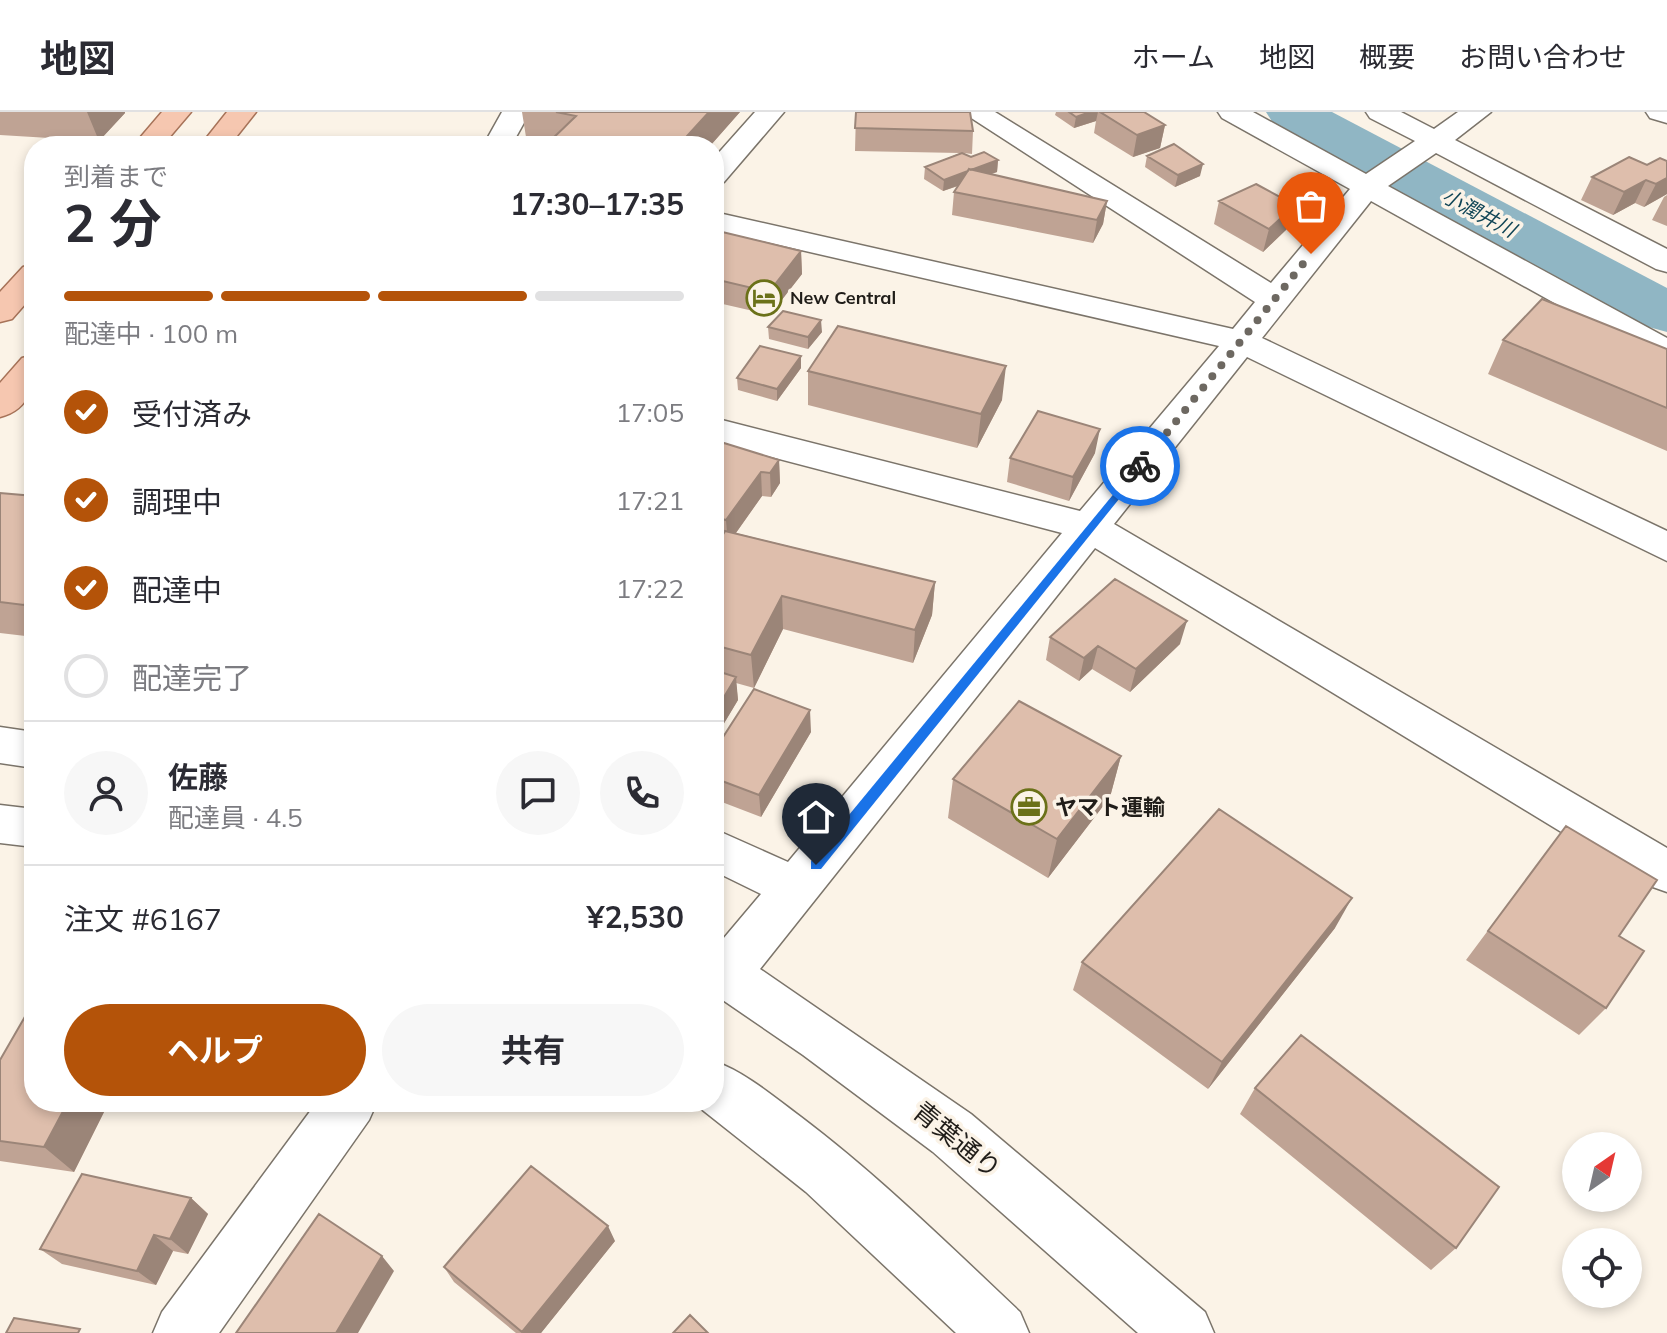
<!DOCTYPE html>
<html lang="ja">
<head>
<meta charset="utf-8">
<style>
	body { margin:0; font-family:Mulish,"Noto Sans JP",sans-serif; background:#f7f7f7; color:#2b2b33; height:100vh; display:flex; flex-direction:column; font-size:30px; white-space:nowrap }
	* { box-sizing:border-box; margin:0 }
	p { font-size:26px; color:#7c7c81 }
	.icon { flex:none; width:44px; height:44px; fill:none; stroke:currentColor; stroke-width:2; stroke-linecap:round; stroke-linejoin:round }
	.map { position:relative; flex:1; overflow:hidden }
	.drawer { position:absolute; left:24px; top:24px; width:700px; height:976px; display:flex; flex-direction:column; background:#fff; border-radius:32px; box-shadow:0 4px 12px #0003 }
	.drawer>* { flex:none }
	.needle { width:52px; rotate:34deg }
	.fabs { position:absolute; left:1562px; top:1020px; display:grid; gap:16px }
	.fabs a { display:grid; place-items:center; width:80px; height:80px; border-radius:50%; background:#fff; box-shadow:0 4px 12px #0003; font-size:40px }
	.pin { position:absolute; display:grid; place-items:center; width:68px; height:68px; color:#fff; margin:-82px -34px; border-radius:50% 50% 50% 0; rotate:-45deg; box-shadow:0 0 8px #0007 }
	.pin .icon { rotate:45deg }
	.courier { position:absolute; display:grid; place-items:center; width:80px; height:80px; margin:-40px; border:6px solid #1a73e8; border-radius:50%; background:#fff; color:#222; box-shadow:0 2px 10px #0007 }
	.headline em { font-style:normal; font-weight:700 }
	.headline div { display:flex; flex-direction:column-reverse }
	.headline { display:flex; align-items:center; justify-content:space-between; height:136px; padding:0 40px }
	h1 { font-size:52px; font-weight:700; line-height:60px }
	.bar { display:grid; grid-template-columns:repeat(4,1fr); gap:12px 8px; align-content:center; height:96px; padding:0 40px }
	.bar i { height:10px; border-radius:6px; background:#e1e1e2 }
	.bar .active { background:#b45309 }
	.bar p { grid-column:span 4 }
	.line { display:flex; align-items:center; gap:20px; padding:0 40px; border-top:2px solid #e1e1e2 }
	.line div { flex:1 }
	.round { display:grid; place-items:center; flex:none; width:84px; height:84px; border-radius:42px; background:#f7f7f7 }
	ol { padding:0 40px; list-style:none }
	li { display:flex; align-items:center; gap:24px; height:88px }
	li p { margin-inline-start:auto }
	li .icon { padding:8px; border-radius:50%; background:#b45309; color:#fff; stroke-width:4 }
	li:last-child { color:#7c7c81 }
	li i { width:44px; height:44px; border:4px solid #e1e1e2; border-radius:50% }
	.button { display:flex; gap:16px; margin-top:auto; padding:16px 40px }
	.button a { flex:1; height:92px; border-radius:48px; background:#b45309; color:#fff; font-size:32px; font-weight:700; line-height:92px; text-align:center }
	.button a+a { background:#f7f7f7; color:#2b2b33 }
	header { display:flex; align-items:center; gap:48px; box-sizing:border-box; height:112px; padding:0 40px; background:#fff; border-bottom:2px solid #e1e1e2 }
	header strong { font-size:38px }
	nav { display:flex; gap:44px; margin-inline-start:auto; font-size:28px }
	.map>svg:first-child { display:block }
	.lines { fill:none; stroke-linecap:round; stroke-linejoin:round }
	.river { fill:#90b6c4; fill-rule:evenodd }
	.minor-casing { stroke:#7b746a; stroke-width:3 }
	.major-casing { stroke:#a77359; stroke-width:3 }
	.minor { fill:#fff; fill-rule:evenodd }
	.major { fill:#f6c7b0; fill-rule:evenodd }
	.wall { fill:#bfa394 }
	.shaded-wall { fill:#9b8578 }
	.building { fill:#debeac; stroke:#9b8578; stroke-width:2 }
	.route { fill:#1a73e8 }
	.done { stroke:#6d6861; stroke-width:8; stroke-dasharray:0 14.4 }
	.labels { text-anchor:middle; stroke-width:7; stroke-linejoin:round; paint-order:stroke }
	.far-poi-label { font-size:18px; font-weight:bold; fill:#201d19; stroke:#fbf3e7; text-anchor:start }
	.far-water-label { font-size:20px; font-style:italic; fill:#104556; stroke:#fbf3e7 }
	.poi-label { font-size:22px; font-weight:bold; fill:#201d19; stroke:#fbf3e7; text-anchor:start }
	.near-street-label { font-size:26px; fill:#201d19; stroke:#fbf3e7 }
</style>
</head>
<body>
<header>
<strong>地図</strong>
<nav><a>ホーム</a><a>地図</a><a>概要</a><a>お問い合わせ</a></nav>
</header>
<div class="map">
<svg width="1667" height="1221" viewBox="0 0 1667 1221">
	<rect width="100%" height="100%" fill="#fbf3e7"/>
	<g class="lines">
		<path class="river" d="M1266 0H1332L1667 176V220L1645 214 1273 11Z"/>
		<defs>
			<path id="minor" d="M502 0H530L511 34H483Z
				M755 0H784L724 70 714 73V46Z
				M962 0H995L1271 171 1350 77 1222 6 1218 0H1253L1366 62 1415 29 1370 6 1366 0H1401L1434 17 1458 0H1491L1455 28 1667 137V160L1656 157 1436 41 1388 74 1667 226V250L1655 247 1371 89 1262 226 1667 419V449L1247 245 1114 412 1667 736V780L1650 774 1095 436 760 857 971 1002 1205 1200 1214 1221H1138L933 1040 803 943 714 882V831L718 833 761 782 714 759V717L788 750 1062 421 714 330V306L1080 399 1219 234 714 118V100L1233 217 1255 190Z
				M1646 0H1667V11L1650 6Z
				M0 615 34 620V656L0 651Z
				M0 693 34 697V735L0 731Z
				M714 949C746 961 773 984 801 1005 879 1064 949 1133 1020 1200L1029 1221H956L806 1080 695 992 714 990Z
				M317 990H377L369 1008 219 1221H153L162 1200Z"/>
			<path id="major" d="M162 0H191L162 34H133Z
				M227 0H256L229 34H200Z
				M34 152V182L12 207 0 210V180L23 155Z
				M34 243C34 271 32 297 0 305V271L22 246Z"/>
		</defs>
		<use href="#minor" class="minor-casing"/>
		<use href="#major" class="major-casing"/>
		<use href="#minor" class="minor"/>
		<use href="#major" class="major"/>
	</g>
	<path class="wall" d="M0 0H125V1L99 29 0 23Z
		M522 0H740L710 34H550V30L526 25Z
		M856 0 973 19 972 42 964 41 971 45 998 48 997 60 990 62 1107 89 1103 112 1093 131 952 103 954 80 958 74 943 79 924 67 925 55 960 41 855 39Z
		M1056 0H1144L1165 13 1160 36 1133 45 1094 21 1096 9 1074 16 1055 3Z
		M1147 44 1200 64 1175 75 1145 55Z
		M1629 45 1667 82 1644 95 1635 91 1613 103 1581 88 1592 65Z
		M1667 83V114L1652 108 1664 85Z
		M1219 89 1295 93 1288 116 1263 140 1214 112Z
		M714 118 801 139 802 162 770 203 714 190Z
		M768 215 822 220 808 237 769 227Z
		M1503 228 1667 237V339L1488 262Z
		M801 244V256L777 289 738 278 737 266Z
		M808 259 1002 288 977 336 808 293Z
		M1095 341 1069 389 1007 370 1010 346Z
		M714 343 779 348 780 371 771 385 762 384 736 421 935 470 932 503 913 551 783 517 754 576 736 571 738 588 717 623 714 622V438L719 429 714 428Z
		M0 381 34 384V525L0 521Z
		M1050 525 1180 532 1130 580 1092 557 1079 569 1046 548Z
		M811 620 761 705 714 687V639Z
		M1121 644 1110 685 1048 766 948 706 953 667Z
		M1566 714 1619 824 1606 896 1579 923 1466 848Z
		M1335 816 1208 977 1073 878 1082 850Z
		M0 948 34 990H109L74 1060 0 1049Z
		M1255 976 1456 1136 1431 1158 1240 1002Z
		M191 1086 208 1102 188 1142 173 1139 156 1173 62 1152 40 1137Z
		M615 1129 541 1221H516L454 1170 444 1155Z"/>
	<path class="shaded-wall" d="M87 0H125V1L99 29Z
		M709 0H740L710 34H678Z
		M1090 0H1098L1096 9 1074 16 1076 5Z
		M1165 13 1160 36 1133 45 1137 23Z
		M998 48 997 60 943 79 944 68Z
		M1203 52 1200 64 1175 75 1178 63Z
		M1667 66V82L1644 95 1656 72Z
		M1646 68 1635 91 1613 103 1624 80Z
		M1107 89 1103 112 1093 131 1097 108Z
		M1295 93 1288 116 1263 140 1269 117Z
		M801 139 802 162 770 203 769 180Z
		M821 208 822 220 808 237V225Z
		M801 244V256L777 289V277Z
		M1006 254 1002 288 977 336 981 302Z
		M1100 317 1095 341 1069 389 1073 365Z
		M779 348 780 371 771 385 770 361Z
		M761 360 762 384 728 432 726 408Z
		M935 470 932 503 913 551 915 518Z
		M34 478V508L24 493Z
		M782 484 783 517 754 576 751 543Z
		M1187 509 1180 532 1130 580 1136 557Z
		M1098 534 1092 557 1079 569 1084 546Z
		M736 565 738 588 717 623 715 600Z
		M810 598 811 620 761 705 759 683Z
		M1121 644 1110 685 1048 766 1057 727Z
		M1352 786 1335 816 1208 977 1222 950Z
		M68 990H109L74 1060 44 1035Z
		M191 1086 208 1102 188 1142 170 1127Z
		M608 1114 615 1129 541 1221H522Z
		M154 1123 173 1139 156 1173 137 1159Z
		M382 1144 394 1159 358 1221H336Z"/>
	<path class="building" d="M556 0H709L678 34H566L549 30 576 4Z
		M856 0H970L973 19 855 16Z
		M1069 0H1090L1076 5Z
		M1100 0H1144L1165 13 1137 23Z
		M269 32 311 34H267Z
		M1174 32 1203 52 1178 63 1147 44Z
		M984 40 998 48 971 58 969 57 968 59 944 68 925 55 962 41 971 45Z
		M1629 45 1647 53 1660 46 1667 49V66L1656 72 1646 68 1624 80 1592 65Z
		M969 57 1107 89 1097 108 954 80Z
		M1256 72 1295 93 1269 117 1219 89Z
		M714 118 801 139 769 180 714 167Z
		M1542 187 1667 237V296L1503 228Z
		M783 199 821 208 808 225 768 215Z
		M838 214 1006 254 981 302 808 259Z
		M760 234 801 244 777 277 737 266Z
		M1038 299 1100 317 1073 365 1010 346Z
		M724 331 779 348 770 361 761 360 726 408 714 405V343Z
		M0 381 34 384V478L24 493 0 490Z
		M725 419 935 470 915 518 782 484 751 543 714 533V438Z
		M1115 467 1187 509 1136 557 1098 534 1084 546 1050 525Z
		M714 558 736 565 715 600H714Z
		M754 577 810 598 759 683 714 666V639Z
		M1019 589 1121 644 1057 727 953 667Z
		M1219 697 1352 786 1222 950 1082 850Z
		M1566 714 1657 768 1619 824 1644 839 1606 896 1488 819Z
		M34 889V990H68L44 1035 0 1029V948Z
		M1301 923 1499 1075 1456 1136 1255 976Z
		M531 1054 608 1114 522 1220 444 1155Z
		M82 1062 191 1086 170 1127 154 1123 137 1159 40 1137Z
		M319 1102 382 1144 336 1221H236Z
		M690 1203 708 1221H673Z
		M14 1206 80 1217 78 1221H6Z"/>
	<path class="route" d="M1140 350 1144 356 821 757H811V749Z"/>
	<g class="lines">
		<path class="done" d="M1140 354 1311 142"/>
	</g>
	<defs>
		<symbol id="hotel-ring" viewBox="-11 -11 22 22"><circle r="9.5" fill="#fbf3e7" stroke="#6b7119" stroke-width="1.5"/><path d="M-6-4.5h1.5V1H6V5H4.5V3h-9V5H-6ZM-4 0a1.8 1.8 0 1 1 3.6 0ZM.5 0V-2.5h3Q6-2.5 6 0Z" fill="#6b7119"/></symbol>
		<symbol id="office-ring" viewBox="-11 -11 22 22"><circle r="9.5" fill="#fbf3e7" stroke="#6b7119" stroke-width="1.5"/><path d="M-6-3h4V-5.5h4V-3h4V5H-6ZM-1-4.5V-3h2v-1.5ZM-6 0V1H6V0Z" fill="#6b7119"/></symbol>
	</defs>
	<g fill-rule="evenodd">
		<use href="#hotel-ring" x="744" y="166" width="40" height="40"/>
		<use href="#office-ring" x="1009" y="675" width="40" height="40"/>
	</g>
	<g class="labels">
		<g class="far-poi-label">
			<text x="790" y="192">New Central</text>
		</g>
		<g class="far-water-label">
			<text transform="translate(1479 101) rotate(28)" y="7">小潤井川</text>
		</g>
		<g class="poi-label">
			<text x="1055" y="703">ヤマト運輸</text>
		</g>
		<g class="near-street-label">
			<text transform="translate(957 1028) rotate(39)" y="9">青葉通り</text>
		</g>
	</g>
</svg>
<div class="fabs">
<a><svg class="needle" viewBox="-14 -14 28 28"><path d="M0-13l5 13h-10z" fill="#e53935"/><path d="M0 13l5-13h-10z" fill="#7c7c81"/></svg></a>
<a><svg class="icon" aria-label="locate" viewBox="0 0 24 24"><circle cx="12" cy="12" r="6"/><path d="M12 2v4M12 18v4M2 12h4M18 12h4"/></svg></a>
</div>
<div class="pin" style="left:1311px;top:142px;background:#ea580c"><svg class="icon" aria-label="bag" viewBox="0 0 24 24"><path d="M5 8h14l-1 12H6zM9 8a3 3 0 0 1 6 0"/></svg></div>
<div class="pin" style="left:816px;top:753px;background:#1f2937"><svg class="icon" aria-label="home" viewBox="0 0 24 24"><path d="M3 11l9-7 9 7M6 9v11h12V9"/></svg></div>
<div class="courier" style="left:1140px;top:354px"><svg class="icon" aria-label="bike" viewBox="0 0 24 24"><circle cx="6" cy="16" r="4"/><circle cx="18" cy="16" r="4"/><path d="M6 16l4-8h5l3 8M10 8l3 8H6M13 5h3"/></svg></div>
<section class="drawer">
<div class="headline"><div><h1>2 分</h1><p>到着まで</p></div><em>17:30–17:35</em></div>
<div class="bar"><i class="active"></i><i class="active"></i><i class="active"></i><i></i><p>配達中 · 100 m</p></div>
<ol>
<li><svg class="icon" aria-label="check" viewBox="0 0 24 24"><path d="M5 12l5 5 9-10"/></svg>受付済み<p>17:05</p></li>
<li><svg class="icon" aria-label="check" viewBox="0 0 24 24"><path d="M5 12l5 5 9-10"/></svg>調理中<p>17:21</p></li>
<li><svg class="icon" aria-label="check" viewBox="0 0 24 24"><path d="M5 12l5 5 9-10"/></svg>配達中<p>17:22</p></li>
<li><i></i>配達完了</li>
</ol>
<div class="line" style="height:144px"><a class="round"><svg class="icon" aria-label="person" viewBox="0 0 24 24"><circle cx="12" cy="8" r="4"/><path d="M4 21q1-7 8-7t8 7"/></svg></a><div><b>佐藤</b><p>配達員 · 4.5</p></div><a class="round"><svg class="icon" aria-label="chat" viewBox="0 0 24 24"><path d="M4 5h16v11H9l-5 4z"/></svg></a><a class="round"><svg class="icon" aria-label="phone" viewBox="0 0 24 24"><path d="M5 4h4l2 5-3 2q2 4 5 5l2-3 5 2v4C11 20 4 13 5 4z"/></svg></a></div>
<div class="line" style="height:104px"><div>注文 #6167</div><b>¥2,530</b></div>
<div class="button"><a>ヘルプ</a><a>共有</a></div>
</section>
</div>
</body>
</html>
